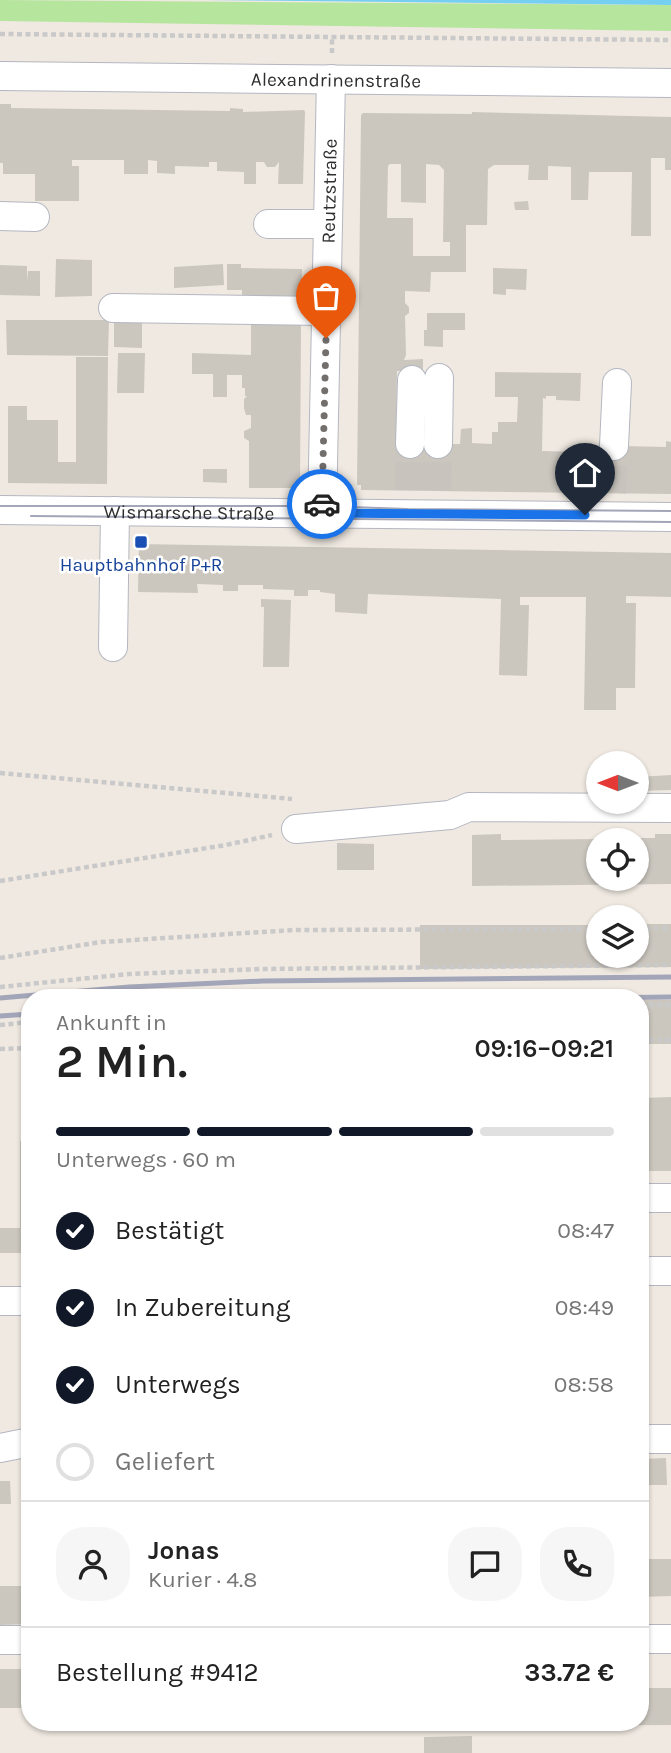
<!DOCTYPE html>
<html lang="de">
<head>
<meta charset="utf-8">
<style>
	body { margin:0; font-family:Karla,sans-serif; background:#f6f6f6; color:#222; height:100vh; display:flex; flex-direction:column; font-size:26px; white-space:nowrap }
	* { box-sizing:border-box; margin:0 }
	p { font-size:23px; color:#767676 }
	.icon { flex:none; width:38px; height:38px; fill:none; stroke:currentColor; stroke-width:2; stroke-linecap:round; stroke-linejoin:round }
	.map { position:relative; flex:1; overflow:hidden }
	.drawer { position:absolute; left:21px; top:989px; width:628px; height:742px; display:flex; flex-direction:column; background:#fff; border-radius:28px; box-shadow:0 2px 5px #0004 }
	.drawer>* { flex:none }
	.needle { width:46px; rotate:270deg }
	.buttons { position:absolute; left:586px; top:751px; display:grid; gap:14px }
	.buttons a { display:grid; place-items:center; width:63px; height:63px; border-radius:50%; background:#fff; box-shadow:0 2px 5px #0004; font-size:35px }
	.pin { position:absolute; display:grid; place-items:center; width:60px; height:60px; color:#fff; margin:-72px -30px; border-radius:50% 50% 50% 0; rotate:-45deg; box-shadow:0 0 7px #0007 }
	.pin .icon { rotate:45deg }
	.courier { position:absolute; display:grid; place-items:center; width:70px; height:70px; margin:-35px; border:5px solid #1a73e8; border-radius:50%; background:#fff; color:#222; box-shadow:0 2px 9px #0007 }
	.overview em { font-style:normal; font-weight:600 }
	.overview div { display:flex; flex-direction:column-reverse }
	.overview { display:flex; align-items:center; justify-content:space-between; height:119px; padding:0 35px }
	h1 { font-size:46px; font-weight:600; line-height:52px }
	.bar { display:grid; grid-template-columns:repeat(4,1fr); gap:10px 7px; align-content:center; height:84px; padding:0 35px }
	.bar i { height:9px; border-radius:5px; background:#e0e0e0 }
	.bar .on { background:#111827 }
	.bar p { grid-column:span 4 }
	.line { display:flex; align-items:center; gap:18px; padding:0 35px; border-top:2px solid #e0e0e0 }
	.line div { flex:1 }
	.round { display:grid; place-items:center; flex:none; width:74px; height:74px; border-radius:28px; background:#f6f6f6 }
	ol { padding:0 35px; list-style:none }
	li { display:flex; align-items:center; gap:21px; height:77px }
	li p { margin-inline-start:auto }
	li .icon { padding:7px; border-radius:50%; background:#111827; color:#fff; stroke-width:4 }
	li:last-child { color:#767676 }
	li i { width:38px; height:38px; border:4px solid #e0e0e0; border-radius:50% }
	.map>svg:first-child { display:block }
	.green { fill:#b6e59e }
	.water { fill:#75cff0 }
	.building { fill:#cbc7bf; fill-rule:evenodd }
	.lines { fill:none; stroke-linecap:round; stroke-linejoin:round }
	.minor-tunnel { stroke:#c8c4bd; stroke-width:28; stroke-dasharray:28 14; stroke-linecap:butt }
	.minor-casing { stroke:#b4b7c1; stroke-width:30 }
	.path { stroke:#c9c9c9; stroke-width:4.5; stroke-dasharray:5 3.5; stroke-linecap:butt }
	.minor { stroke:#fff; stroke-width:28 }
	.tram { stroke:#a3a6b8; stroke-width:2 }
	.rail { stroke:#a3a6b8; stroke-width:5 }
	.done { stroke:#726f6d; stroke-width:7; stroke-dasharray:0 12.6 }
	.route { stroke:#1a73e8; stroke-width:9 }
	.transit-dot { fill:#1a4fb4; stroke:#fff; stroke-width:2.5 }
	.labels { text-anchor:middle; stroke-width:5; stroke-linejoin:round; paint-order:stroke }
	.street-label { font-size:19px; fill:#2e2e2e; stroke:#fff }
	.transit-label { font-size:19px; fill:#164399; stroke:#fff }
</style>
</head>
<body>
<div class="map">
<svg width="671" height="1753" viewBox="0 0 671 1753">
	<rect width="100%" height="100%" fill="#efe9e1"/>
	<path class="green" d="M0 0 671 5V31L0 21Z"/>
	<path class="water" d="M207 0H671V5Z"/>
	<path class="building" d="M0 104H11V108L230 111V108L243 109V112L304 110 305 112 303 184H278L279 162 275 167H267L264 162H256V184H244V172L217 171V162H209V167L175 166V174L157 173V161L148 160V174H124V160H72V166H79V201H35V174H3V163H0Z
		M472 112 671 117V170H665V158H651V236H631L632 172H589L588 200H571V167L548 166V180H528L529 165H494L488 169 487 225H466V272H431L430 292 405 291V303L409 307V313L405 316 406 355 404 360 423 359V371H397L396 444H460L461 429 472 428V443L492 444V432H498V422H517L518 397H495V372L581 373 580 401 556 400V396H546V399L543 398 542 451 580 452V445L666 447V441L671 442V494L361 490V485H357L361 115 363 113 472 114ZM390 164H401V202L426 203V164L439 165 444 170 443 242H450V256H413V218H387L388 166Z
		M528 201 529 210H515L514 202Z
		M56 259 92 260V296L55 297Z
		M223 264 224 285 174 288V267Z
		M227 264H241V268L302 269 301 299 242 298V290H227Z
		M0 265 27 266V282L28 271H40V296L0 295Z
		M493 268 527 269 526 290 506 289V295L493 294Z
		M427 313H465V330H443V347L424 346V330H427Z
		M6 320H109L108 356 7 355Z
		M114 320H142V348L114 347Z
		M251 322 301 323 300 488H249V441L244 438V431L251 428V415H246L244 408V399L247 396H245V388H242V375H227V397H213V374H192V353L251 355Z
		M118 353H145L144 393H117Z
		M76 357H108L107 484 8 483V406H27V420H58V462H76Z
		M203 469H227V483L203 482Z
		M139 544 671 553V597L626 596V603H636L635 688H616V710H584L586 597H520V605H529L527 676 499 675 501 599 368 594 367 614 335 612V594L320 592V590H308V596H294V590L263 589V585H238V591H223V585L197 584 198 593 138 592Z
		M261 599 291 600 289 667H263L264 607H261Z
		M671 775V790L637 791V777Z
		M501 834V840L598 839V878H637V838H655V834H671V884L472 886V835Z
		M337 843 374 844V870H337Z
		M637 924H671V967L420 969V925H598V956H637Z
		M640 1000H671V1044H640Z
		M671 1097V1171H645V1165H640L643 1098Z
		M20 1141H30V1253H0V1228H20Z
		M666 1458 667 1485H640V1459Z
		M24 1473H30V1496H25Z
		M0 1481H10L11 1504H0Z
		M26 1503H30V1528H26Z
		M640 1559H671V1596L640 1597Z
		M0 1586H30V1624L0 1625Z
		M0 1669H30V1708H0Z
		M640 1688H671V1725L491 1726V1722H640Z
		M93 1722H405V1727L93 1730Z
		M472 1736V1753H424V1737Z"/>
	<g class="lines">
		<path class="minor-tunnel" d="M409 490 410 444
			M437 490 438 444
			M612 493 614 446"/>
		<defs>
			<g id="minor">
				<path id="s1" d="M0 76 671 83"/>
				<path d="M0 216 35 217"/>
				<path d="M268 224H328"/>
				<path d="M113 308 326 311"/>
				<path d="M410 444 412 380"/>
				<path d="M438 444 439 378"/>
				<path d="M614 446 617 383"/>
				<path id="s2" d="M0 510 671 517"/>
				<path id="s3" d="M322 513 331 79"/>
				<path d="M113 647 115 511"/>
				<path d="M296 829 450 815 469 807 671 808"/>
				<path d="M640 1198H671"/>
				<path d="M640 1271H671"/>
				<path d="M0 1301H30"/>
				<path d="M640 1439H671"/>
				<path d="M0 1448 30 1442"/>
				<path d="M640 1639H671"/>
				<path d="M0 1640H30"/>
			</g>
		</defs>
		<use href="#minor" class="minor-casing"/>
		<path class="path" d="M0 34 671 40
			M332 53V37
			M0 773 292 799
			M0 881 226 845 272 835
			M637 928H671
			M0 958 101 942 294 930 598 929
			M0 987 129 974 262 969 671 965
			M640 1005H671
			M0 1025 30 1022
			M640 1040H671
			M0 1049 30 1048"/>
		<use href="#minor" class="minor"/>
		<path class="tram" d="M0 506H322L408 509 671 511
			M31 516 671 522"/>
		<path class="rail" d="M0 998 129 987 263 981 671 977
			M591 998 671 997
			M0 1016 30 1014"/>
	</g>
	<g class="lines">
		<path class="done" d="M322 504 326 338"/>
		<path class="route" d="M322 504V513L585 515"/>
	</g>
	<rect class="transit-dot" x="134" y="535" width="14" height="14" rx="3.5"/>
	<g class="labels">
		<g class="street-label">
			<text dy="7" stroke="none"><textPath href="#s1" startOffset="336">Alexandrinenstraße</textPath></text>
			<text dy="7" stroke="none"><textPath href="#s3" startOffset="322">Reutzstraße</textPath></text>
			<text dy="7" stroke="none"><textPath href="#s2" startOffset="189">Wismarsche Straße</textPath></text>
		</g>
		<g class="transit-label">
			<text x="141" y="571">Hauptbahnhof P+R</text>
		</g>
	</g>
</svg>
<div class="buttons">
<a><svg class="needle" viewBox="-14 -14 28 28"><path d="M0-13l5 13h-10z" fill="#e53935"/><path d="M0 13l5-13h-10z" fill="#767676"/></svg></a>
<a><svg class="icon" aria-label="locate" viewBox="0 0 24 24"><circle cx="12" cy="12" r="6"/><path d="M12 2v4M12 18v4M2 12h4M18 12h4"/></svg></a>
<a><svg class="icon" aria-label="layers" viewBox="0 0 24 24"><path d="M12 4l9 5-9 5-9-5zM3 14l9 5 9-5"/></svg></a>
</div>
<div class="pin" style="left:326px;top:338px;background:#ea580c"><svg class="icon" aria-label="bag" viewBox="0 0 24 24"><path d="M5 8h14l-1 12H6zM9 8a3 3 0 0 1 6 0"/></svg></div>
<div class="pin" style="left:585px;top:515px;background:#1f2937"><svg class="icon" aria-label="home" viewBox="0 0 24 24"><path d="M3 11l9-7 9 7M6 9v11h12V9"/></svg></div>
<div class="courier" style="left:322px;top:504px"><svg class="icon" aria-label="car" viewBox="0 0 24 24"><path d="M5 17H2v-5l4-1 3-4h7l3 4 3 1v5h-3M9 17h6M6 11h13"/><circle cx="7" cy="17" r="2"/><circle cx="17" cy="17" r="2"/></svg></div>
<section class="drawer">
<div class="overview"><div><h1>2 Min.</h1><p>Ankunft in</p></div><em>09:16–09:21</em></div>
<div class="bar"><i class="on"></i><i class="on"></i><i class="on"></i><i></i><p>Unterwegs · 60 m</p></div>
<ol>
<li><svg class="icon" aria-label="check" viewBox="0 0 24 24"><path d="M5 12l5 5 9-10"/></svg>Bestätigt<p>08:47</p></li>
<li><svg class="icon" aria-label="check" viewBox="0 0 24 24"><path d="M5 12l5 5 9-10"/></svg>In Zubereitung<p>08:49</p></li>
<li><svg class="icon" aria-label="check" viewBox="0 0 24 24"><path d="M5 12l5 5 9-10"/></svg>Unterwegs<p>08:58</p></li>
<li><i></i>Geliefert</li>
</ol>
<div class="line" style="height:126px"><a class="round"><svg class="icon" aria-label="person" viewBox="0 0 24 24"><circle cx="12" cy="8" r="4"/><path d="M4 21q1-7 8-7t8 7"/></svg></a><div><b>Jonas</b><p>Kurier · 4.8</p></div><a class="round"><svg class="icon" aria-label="chat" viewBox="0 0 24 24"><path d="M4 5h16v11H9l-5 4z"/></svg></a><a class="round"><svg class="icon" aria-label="phone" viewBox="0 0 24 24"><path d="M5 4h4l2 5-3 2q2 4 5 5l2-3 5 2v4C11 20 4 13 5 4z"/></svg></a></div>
<div class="line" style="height:91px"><div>Bestellung #9412</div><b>33.72 €</b></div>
</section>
</div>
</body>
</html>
